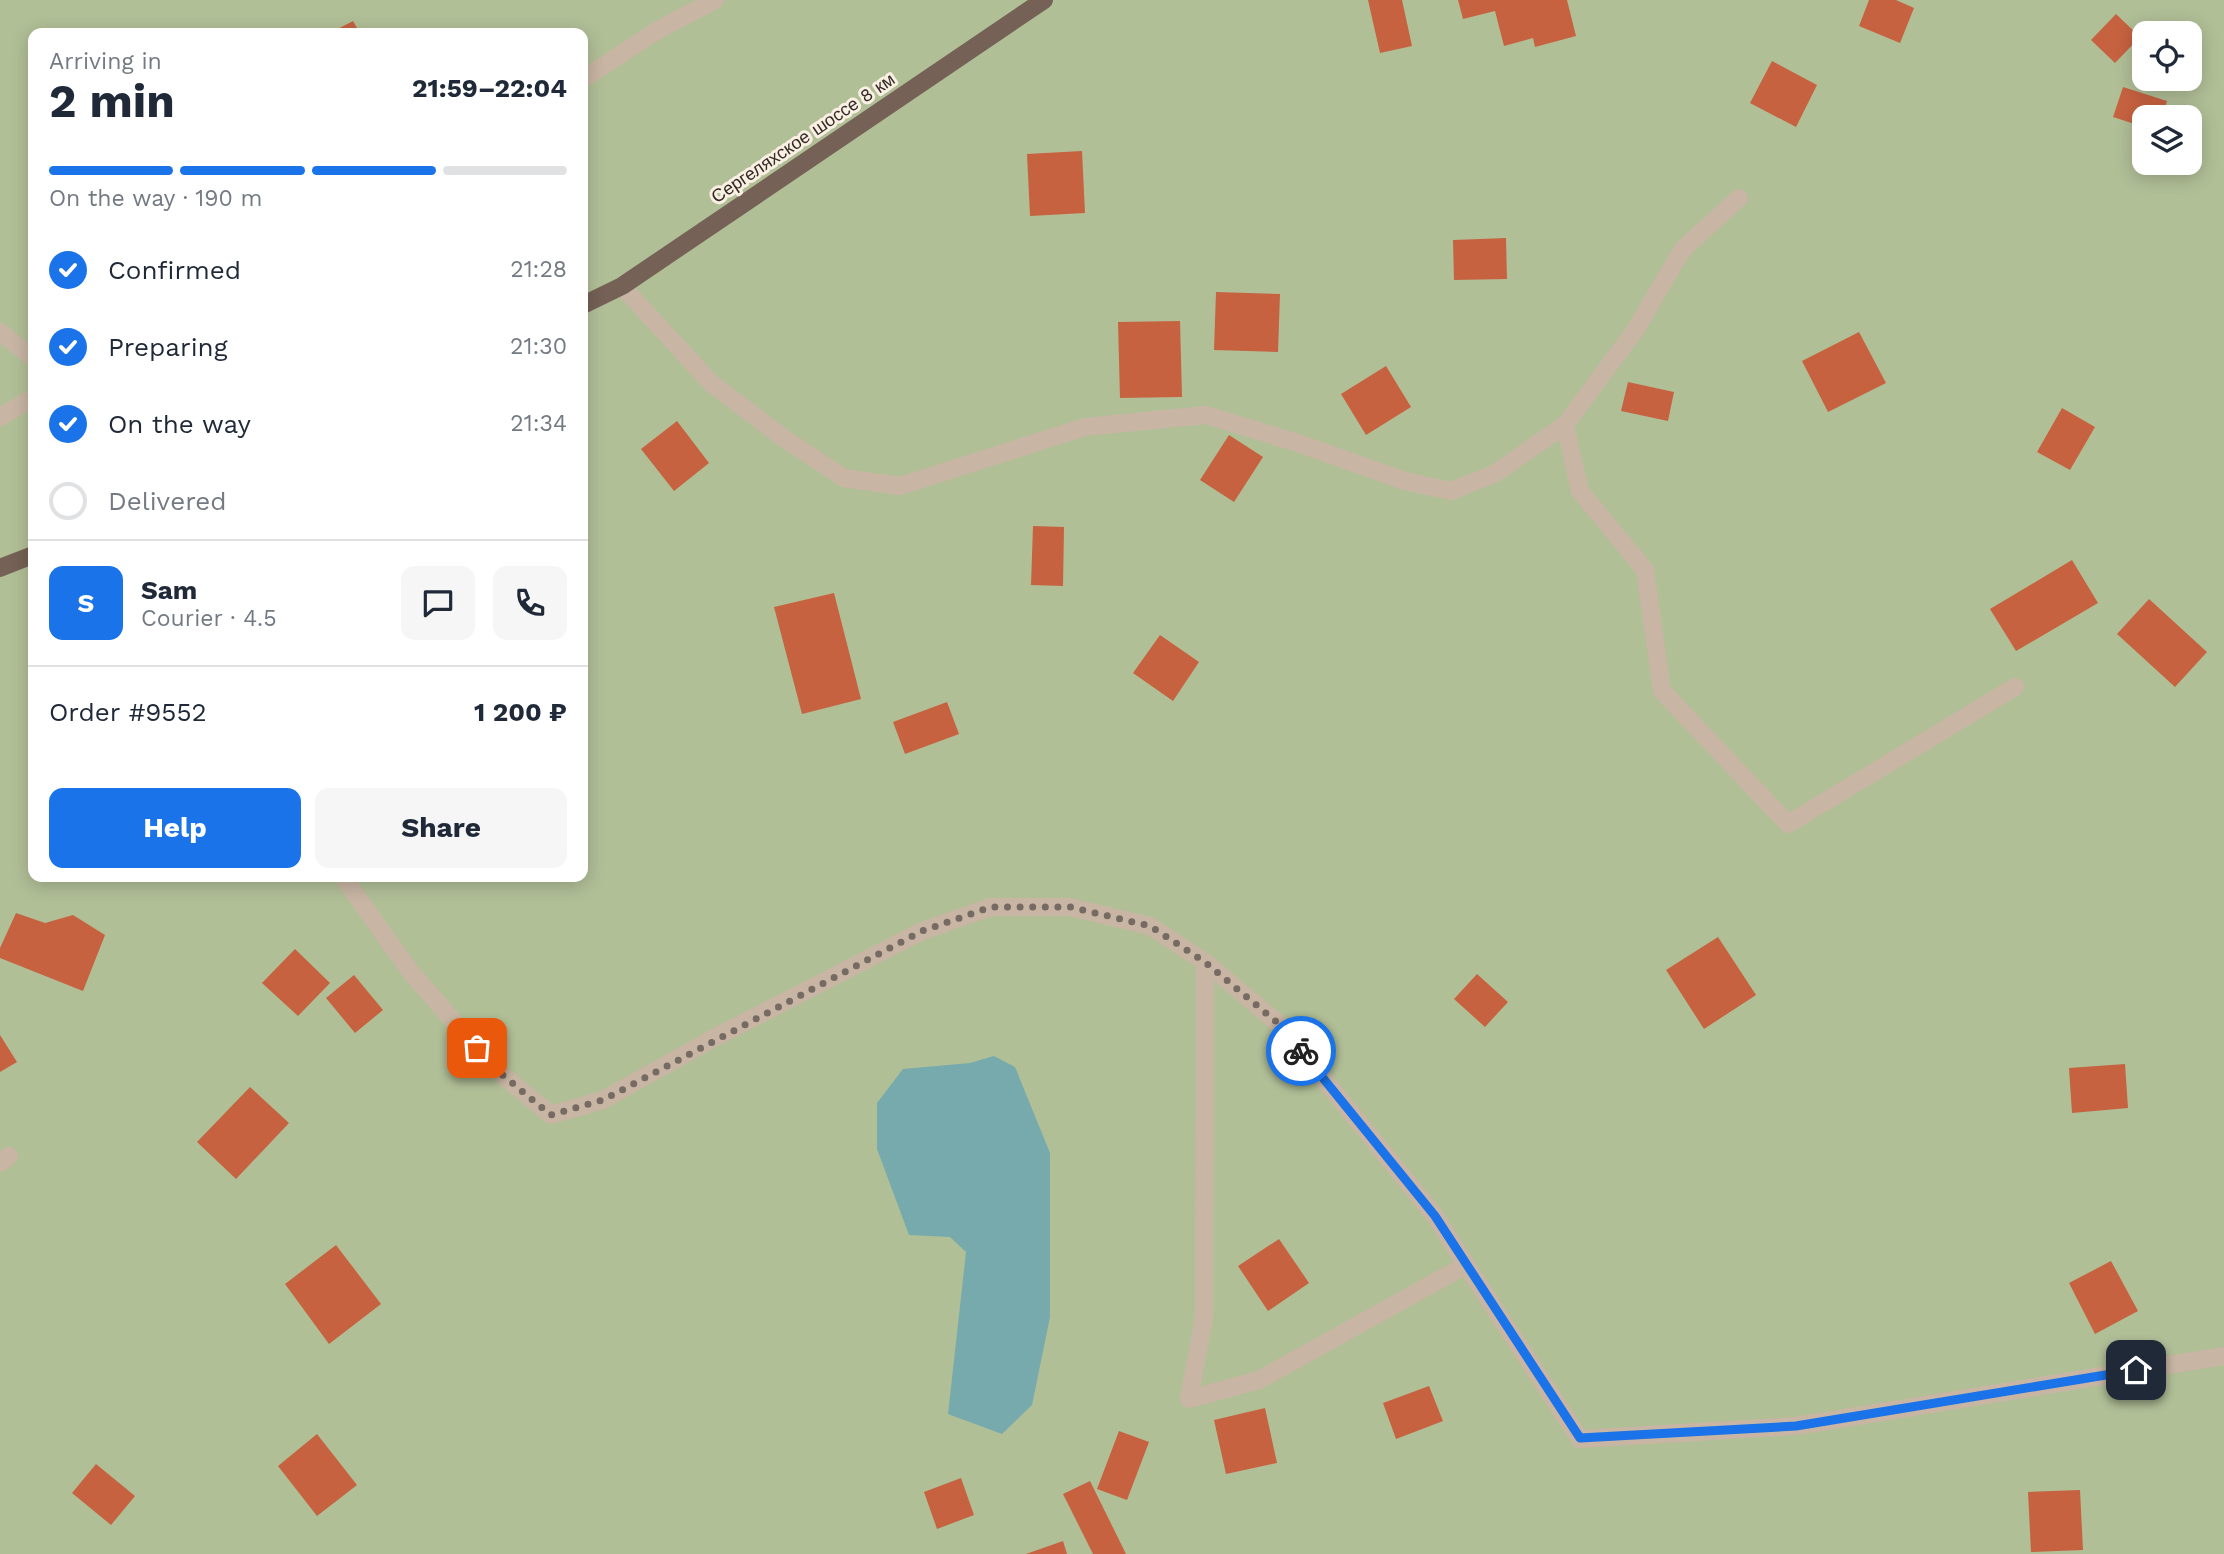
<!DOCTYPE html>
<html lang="en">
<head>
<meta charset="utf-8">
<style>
	body { margin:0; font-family:"Work Sans",sans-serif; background:#f6f6f7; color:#1f2937; height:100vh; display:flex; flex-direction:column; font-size:26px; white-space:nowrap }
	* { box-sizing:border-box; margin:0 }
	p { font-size:23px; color:#747a83 }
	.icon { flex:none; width:38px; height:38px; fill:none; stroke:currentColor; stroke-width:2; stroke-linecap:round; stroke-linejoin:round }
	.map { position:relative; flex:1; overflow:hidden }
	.side { position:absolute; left:28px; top:28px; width:560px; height:854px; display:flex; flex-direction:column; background:#fff; border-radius:14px; box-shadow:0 4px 18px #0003 }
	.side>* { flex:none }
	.tools { position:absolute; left:2132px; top:21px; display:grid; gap:14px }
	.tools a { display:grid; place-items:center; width:70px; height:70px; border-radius:14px; background:#fff; box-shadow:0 4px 18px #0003; font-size:35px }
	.pin { position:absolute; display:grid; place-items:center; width:60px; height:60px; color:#fff; margin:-30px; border-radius:14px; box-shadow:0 4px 10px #0006 }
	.courier { position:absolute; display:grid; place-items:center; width:70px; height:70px; margin:-35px; border:5px solid #1a73e8; border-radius:50%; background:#fff; color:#222; box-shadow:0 2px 9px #0007 }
	.overview em { font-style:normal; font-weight:700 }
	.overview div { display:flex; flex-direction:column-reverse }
	.overview { display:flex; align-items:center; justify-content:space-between; height:119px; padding:0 21px }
	h1 { font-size:46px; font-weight:700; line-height:52px }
	.bar { display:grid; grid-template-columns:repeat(4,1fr); gap:10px 7px; align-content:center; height:84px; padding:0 21px }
	.bar i { height:9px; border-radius:5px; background:#e0e1e3 }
	.bar .selected { background:#1a73e8 }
	.bar p { grid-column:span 4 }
	.line { display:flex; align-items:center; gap:18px; padding:0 21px; border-top:2px solid #e0e1e3 }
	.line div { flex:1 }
	.round { display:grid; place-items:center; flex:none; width:74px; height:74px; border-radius:14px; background:#f6f6f7 }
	ol { padding:0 21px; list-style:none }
	li { display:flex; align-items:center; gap:21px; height:77px }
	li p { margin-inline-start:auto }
	li .icon { padding:7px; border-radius:50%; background:#1a73e8; color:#fff; stroke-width:4 }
	li:last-child { color:#747a83 }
	li i { width:38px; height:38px; border:4px solid #e0e1e3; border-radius:50% }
	.button { display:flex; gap:14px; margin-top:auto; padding:14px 21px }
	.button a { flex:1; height:80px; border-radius:14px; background:#1a73e8; color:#fff; font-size:28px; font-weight:700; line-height:80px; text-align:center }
	.button a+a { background:#f6f6f7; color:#1f2937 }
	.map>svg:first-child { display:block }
	.green { fill:#b1bf97; fill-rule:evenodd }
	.water { fill:#76aaad }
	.building { fill:#c66240 }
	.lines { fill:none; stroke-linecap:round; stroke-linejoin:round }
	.minor { stroke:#c8b5a3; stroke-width:18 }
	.major { stroke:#756156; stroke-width:18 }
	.done { stroke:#766b63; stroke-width:7; stroke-dasharray:0 12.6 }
	.route { stroke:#1a73e8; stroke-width:9 }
	.labels { text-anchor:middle; stroke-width:6; stroke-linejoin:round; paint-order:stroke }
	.street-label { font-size:18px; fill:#332a25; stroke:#f9efe3 }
</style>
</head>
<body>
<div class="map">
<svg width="2224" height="1554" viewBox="0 0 2224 1554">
	<rect width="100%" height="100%" fill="#f1e5d7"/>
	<path class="green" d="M0 0H2224V1554H0ZM33 33H583V877H33ZM2144 33H2189V79H2144ZM2144 117H2189V163H2144Z"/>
	<path class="water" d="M994 1056 1015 1067 1050 1153V1317L1032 1405 1002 1434 948 1414 966 1252 950 1237 909 1235 877 1149V1103L903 1069 970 1063Z"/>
	<path class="building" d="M1368 0H1402L1412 46 1380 53Z
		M1458 0H1567L1576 36 1535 47 1533 38 1504 46 1495 11 1463 19Z
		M1869 0H1896L1914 8 1900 43 1859 26Z
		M2116 14 2140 37 2115 63 2091 40Z
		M353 21 360 33H330Z
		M1772 61 1817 85 1796 127 1750 103Z
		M2123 87 2167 101 2162 117H2144V127L2113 117Z
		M1082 151 1085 213 1030 216 1027 154Z
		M1506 238 1507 279 1454 280 1453 240Z
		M1216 292 1280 294 1278 352 1214 350Z
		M1180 321 1182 397 1120 398 1118 322Z
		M1859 332 1886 383 1828 412 1802 361Z
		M1386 366 1411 407 1366 435 1341 394Z
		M1628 382 1674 392 1668 421 1621 411Z
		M2062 408 2095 427 2070 470 2037 452Z
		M677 421 709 463 674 491 641 449Z
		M1229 435 1263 457 1234 502 1200 480Z
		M1033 526 1064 527 1063 586 1031 585Z
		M2072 560 2098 603 2016 651 1990 609Z
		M834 593 861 699 802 714 774 607Z
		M2149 599 2207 652 2175 687 2117 634Z
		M1160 635 1199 662 1173 701 1133 673Z
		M947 702 959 734 905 754 893 722Z
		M16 913 45 923 73 915 105 935 83 991 0 958V948Z
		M1718 937 1756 995 1704 1029 1666 970Z
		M295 949 330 983 298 1016 262 983Z
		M1477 974 1508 1002 1485 1027 1454 999Z
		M354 975 383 1010 355 1033 326 998Z
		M0 1035 17 1062 0 1072Z
		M2125 1064 2128 1108 2072 1113 2069 1068Z
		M250 1087 289 1123 236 1179 197 1142Z
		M1279 1239 1309 1283 1268 1311 1238 1266Z
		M336 1245 381 1304 329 1344 285 1284Z
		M2111 1261 2138 1311 2095 1334 2069 1283Z
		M1429 1386 1443 1421 1396 1439 1383 1403Z
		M1265 1408 1277 1463 1226 1474 1214 1420Z
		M1119 1431 1149 1442 1127 1500 1097 1489Z
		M317 1434 357 1485 317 1516 278 1466Z
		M96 1464 135 1496 111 1525 72 1493Z
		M961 1478 974 1515 937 1529 924 1492Z
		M1090 1481 1126 1554H1093L1063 1494Z
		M2080 1490 2083 1550 2031 1552 2028 1492Z
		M1063 1541 1067 1554H1026Z"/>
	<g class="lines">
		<path class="minor" d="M583 79 658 30 715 0
			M622 286 711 383 785 439 844 478 900 486 1085 427 1206 415 1298 443 1405 481 1451 491 1494 474 1565 425 1636 329 1682 250 1739 198
			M0 332 33 358
			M0 417 33 398
			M1565 425 1580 491 1645 570 1662 691 1788 824 2015 687
			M343 877 410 971 494 1068 551 1115 603 1100 714 1038 922 931 991 907H1070L1150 926 1205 962 1204 1318 1189 1399 1259 1380 1466 1265 1435 1216 1279 1024 1205 962
			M0 1163 9 1156
			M1466 1265 1580 1439 1796 1426 2224 1356"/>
		<path class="major" d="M583 305 622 286 1044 0
			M0 568 33 555"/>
	</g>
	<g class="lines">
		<path class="done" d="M477 1048 494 1068 551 1115 603 1100 922 931 991 907H1070L1150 926 1205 962 1279 1024 1301 1051"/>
		<path class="route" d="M1301 1051 1435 1216 1580 1438 1796 1426 2136 1370"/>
	</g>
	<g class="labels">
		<g class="street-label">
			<text transform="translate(803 138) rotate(-34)" y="6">Сергеляхское шоссе 8 км</text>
		</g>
	</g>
</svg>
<div class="tools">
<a><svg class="icon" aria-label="locate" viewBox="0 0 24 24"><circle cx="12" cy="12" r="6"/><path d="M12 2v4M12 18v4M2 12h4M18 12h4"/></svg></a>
<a><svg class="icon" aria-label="layers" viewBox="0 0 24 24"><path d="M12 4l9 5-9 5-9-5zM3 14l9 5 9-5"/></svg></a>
</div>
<div class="pin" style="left:477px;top:1048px;background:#ea580c"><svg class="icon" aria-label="bag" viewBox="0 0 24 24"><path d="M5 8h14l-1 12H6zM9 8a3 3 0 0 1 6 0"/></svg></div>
<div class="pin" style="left:2136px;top:1370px;background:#1f2937"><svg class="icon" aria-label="home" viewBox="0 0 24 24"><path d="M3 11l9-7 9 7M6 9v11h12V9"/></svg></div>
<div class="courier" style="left:1301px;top:1051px"><svg class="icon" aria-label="bike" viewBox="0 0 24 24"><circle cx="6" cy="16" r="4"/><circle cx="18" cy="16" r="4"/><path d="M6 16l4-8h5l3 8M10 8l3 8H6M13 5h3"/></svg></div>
<section class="side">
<div class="overview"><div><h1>2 min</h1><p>Arriving in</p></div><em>21:59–22:04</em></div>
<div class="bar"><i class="selected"></i><i class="selected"></i><i class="selected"></i><i></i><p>On the way · 190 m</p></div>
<ol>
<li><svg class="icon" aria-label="check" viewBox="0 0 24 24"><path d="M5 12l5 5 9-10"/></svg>Confirmed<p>21:28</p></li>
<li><svg class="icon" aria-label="check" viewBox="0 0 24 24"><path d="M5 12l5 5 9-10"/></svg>Preparing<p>21:30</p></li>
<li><svg class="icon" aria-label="check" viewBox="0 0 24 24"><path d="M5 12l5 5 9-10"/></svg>On the way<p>21:34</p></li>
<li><i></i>Delivered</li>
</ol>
<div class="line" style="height:126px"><b class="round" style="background:#1a73e8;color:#fff">S</b><div><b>Sam</b><p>Courier · 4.5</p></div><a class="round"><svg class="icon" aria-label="chat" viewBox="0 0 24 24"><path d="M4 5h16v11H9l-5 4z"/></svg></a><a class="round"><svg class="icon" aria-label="phone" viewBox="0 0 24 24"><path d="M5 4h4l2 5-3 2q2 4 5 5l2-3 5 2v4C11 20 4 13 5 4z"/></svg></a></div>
<div class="line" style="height:91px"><div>Order #9552</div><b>1 200 ₽</b></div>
<div class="button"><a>Help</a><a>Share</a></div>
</section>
</div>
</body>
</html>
